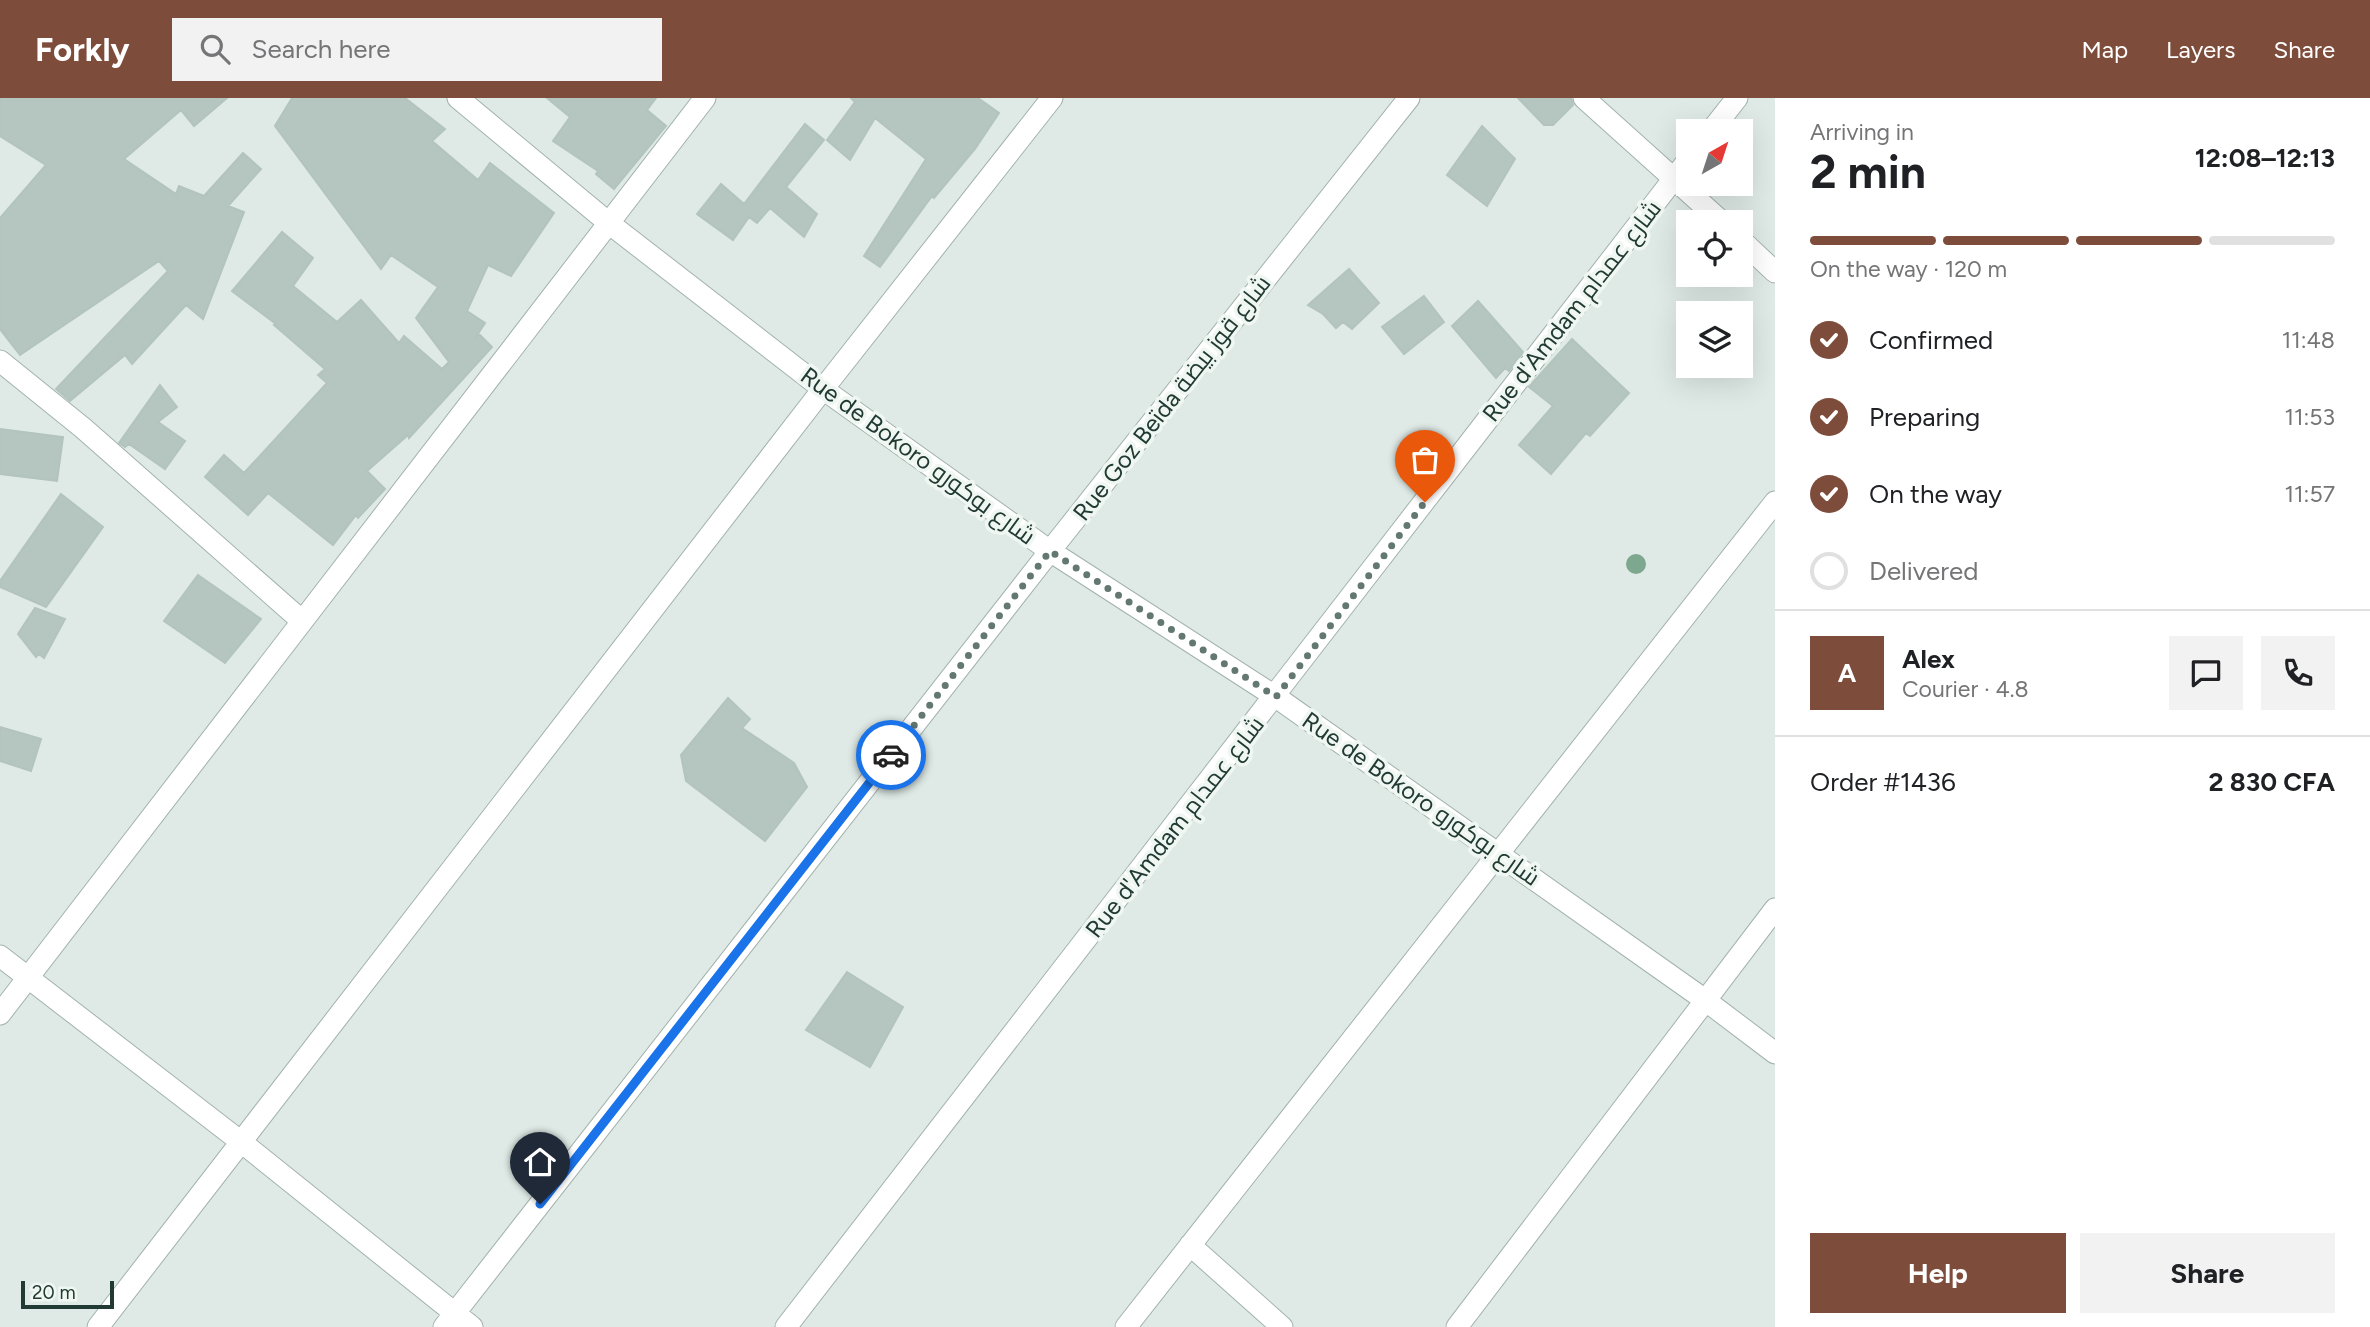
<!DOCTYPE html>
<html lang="en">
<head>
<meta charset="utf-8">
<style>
	body { margin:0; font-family:Figtree,Cairo,sans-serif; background:#f2f2f2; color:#202124; height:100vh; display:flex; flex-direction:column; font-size:26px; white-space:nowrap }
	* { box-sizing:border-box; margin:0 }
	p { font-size:23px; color:#757577 }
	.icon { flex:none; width:38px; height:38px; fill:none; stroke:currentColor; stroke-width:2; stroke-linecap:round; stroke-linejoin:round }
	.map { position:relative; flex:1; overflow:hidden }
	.drawer { display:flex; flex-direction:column; background:#fff; width:595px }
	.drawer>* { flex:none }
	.needle { width:46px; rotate:39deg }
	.fabs { position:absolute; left:1676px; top:21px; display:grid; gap:14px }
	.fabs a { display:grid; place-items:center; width:77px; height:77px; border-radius:0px; background:#fff; box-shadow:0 7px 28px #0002; font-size:35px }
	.scale { position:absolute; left:21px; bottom:18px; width:93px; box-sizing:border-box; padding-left:7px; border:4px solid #213a34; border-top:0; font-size:19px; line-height:24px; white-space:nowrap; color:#213a34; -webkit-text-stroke:5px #f0f7f3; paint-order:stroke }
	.pin { position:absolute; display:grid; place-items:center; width:60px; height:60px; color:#fff; margin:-72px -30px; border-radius:50% 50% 50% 0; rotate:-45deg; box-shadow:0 0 7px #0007 }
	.pin .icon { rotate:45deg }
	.courier { position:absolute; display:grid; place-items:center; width:70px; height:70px; margin:-35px; border:5px solid #1a73e8; border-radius:50%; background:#fff; color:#222; box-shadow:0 2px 9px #0007 }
	.head em { font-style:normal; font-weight:700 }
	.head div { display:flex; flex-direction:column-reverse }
	.head { display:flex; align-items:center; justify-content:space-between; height:119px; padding:0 35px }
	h1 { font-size:46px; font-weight:700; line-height:52px }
	.bar { display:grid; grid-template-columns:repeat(4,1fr); gap:10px 7px; align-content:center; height:84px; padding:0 35px }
	.bar i { height:9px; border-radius:5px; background:#e0e0e0 }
	.bar .on { background:#7e4c3b }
	.bar p { grid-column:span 4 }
	.line { display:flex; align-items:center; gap:18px; padding:0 35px; border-top:2px solid #e0e0e0 }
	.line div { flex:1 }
	.round { display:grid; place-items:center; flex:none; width:74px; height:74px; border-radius:0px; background:#f2f2f2 }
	ol { padding:0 35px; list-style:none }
	li { display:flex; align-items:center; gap:21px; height:77px }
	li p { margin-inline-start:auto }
	li .icon { padding:7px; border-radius:50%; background:#7e4c3b; color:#fff; stroke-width:4 }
	li:last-child { color:#757577 }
	li i { width:38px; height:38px; border:4px solid #e0e0e0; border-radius:50% }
	.button { display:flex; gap:14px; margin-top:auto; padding:14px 35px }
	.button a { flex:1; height:80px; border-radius:0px; background:#7e4c3b; color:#fff; font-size:28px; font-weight:700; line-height:80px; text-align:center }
	.button a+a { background:#f2f2f2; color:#202124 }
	header { display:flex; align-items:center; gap:42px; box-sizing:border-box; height:98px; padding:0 35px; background:#7e4c3b; color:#fff }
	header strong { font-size:33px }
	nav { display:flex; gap:38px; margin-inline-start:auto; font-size:24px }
	.search { width:490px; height:63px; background:#f2f2f2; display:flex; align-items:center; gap:18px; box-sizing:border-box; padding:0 24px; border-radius:0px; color:#757577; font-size:26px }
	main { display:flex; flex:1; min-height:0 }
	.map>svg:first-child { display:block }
	.building { fill:#b5c5bf; stroke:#b2c4bd; stroke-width:2 }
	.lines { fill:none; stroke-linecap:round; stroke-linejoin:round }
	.street-casing { stroke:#a2b2ad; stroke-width:23 }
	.street { stroke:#fff; stroke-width:21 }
	.tree { fill:#7da78f }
	.done { stroke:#647872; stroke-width:7; stroke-dasharray:0 12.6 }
	.route { stroke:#1a73e8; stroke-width:9 }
	.labels { text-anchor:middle; stroke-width:7; stroke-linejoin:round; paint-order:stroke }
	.street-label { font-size:24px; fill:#213a34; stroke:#f0f7f3 }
</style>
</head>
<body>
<header>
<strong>Forkly</strong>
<div class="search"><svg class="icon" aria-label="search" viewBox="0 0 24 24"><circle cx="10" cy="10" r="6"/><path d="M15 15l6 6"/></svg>Search here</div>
<nav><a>Map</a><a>Layers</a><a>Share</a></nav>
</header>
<main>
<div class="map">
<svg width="1775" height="1229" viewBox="0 0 1775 1229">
	<rect width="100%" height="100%" fill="#dfeae6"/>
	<path class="building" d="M0 0H227L194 28 181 12 124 61 176 96 179 88 204 98 243 55 261 71 228 108 244 114 203 221 186 207 132 266 125 257 70 303 56 291 168 173 159 163 20 257 0 231V120L46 67 0 38Z
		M292 0H405L445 31 432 43 478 82 490 65 554 115 511 178 488 167 467 213 485 225 474 242 479 236 492 249 409 340 408 337 367 373 385 391 358 420 356 417 333 447 268 395 248 417 205 379 224 357 244 375 327 285 318 277 325 271 274 227 276 226 232 193 282 134 313 160 293 188 337 224 361 202 399 245 404 238 442 271 449 264 416 220 438 189 391 157 381 171 275 28Z
		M547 0H656L647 12 666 28 614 91 596 76 598 73 553 43 570 19Z
		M851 0H978L999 15 975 51 934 100 932 98 880 169 864 158 926 61 875 20 850 62 827 42 855 4Z
		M1518 0H1571L1573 7 1553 27H1544Z
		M805 26 824 42 786 89 817 116 804 139 770 110 757 125 749 119 733 142 697 116 721 86 744 106Z
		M1482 28 1515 61 1487 108 1447 77Z
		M1349 171 1379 205 1352 231 1343 224 1336 230 1323 216 1308 207Z
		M1424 198 1444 224 1404 256 1382 229Z
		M1478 203 1523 254 1509 273 1505 270 1496 280 1452 228Z
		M1572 241 1629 295 1590 338 1586 335 1551 376 1519 347 1553 308 1529 289Z
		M160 287 177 309 158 324 185 343 165 371 129 346 125 349 119 345Z
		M0 331 63 339 57 383 0 376Z
		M61 396 103 429 46 509 0 489V483Z
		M198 477 261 521 225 565 164 523Z
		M35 510 65 521 44 560 39 556 36 559 18 536Z
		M728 600 750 621 742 630 794 665 807 689 765 743 686 683 681 657Z
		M0 629 41 641 31 673 0 663Z
		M847 874 903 909 870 969 806 932Z"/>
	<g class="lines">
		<defs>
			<path id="street" d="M458 0 610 126 823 291 1050 453 1276 599 1705 902 1775 955
				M1584 0 1722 124
				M1711 33 1737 0
				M1741 142 1775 174
				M0 263 83 330 302 523
				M0 858 240 1043 472 1229
				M0 916 705 0
				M1190 1147 1282 1229
				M98 1229 823 291 1052 0
				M444 1229 1050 453 1409 0
				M786 1229 1689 61
				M1126 1229 1775 404
				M1457 1229 1775 811"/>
		</defs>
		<use href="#street" class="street-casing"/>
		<use href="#street" class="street"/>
	</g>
	<circle class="tree" cx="1636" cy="466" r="10"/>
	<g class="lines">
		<path class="done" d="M891 657 1050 453 1276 599 1425 404"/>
		<path class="route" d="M540 1106 891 657"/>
	</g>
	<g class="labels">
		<g class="street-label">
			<text transform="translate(1572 213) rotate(-52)" y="8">Rue d'Amdam شارع عمدام</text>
			<text transform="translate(1172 300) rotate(-52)" y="8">Rue Goz Beïda شارع قوز بيضة</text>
			<text transform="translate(918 358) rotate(36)" y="8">Rue de Bokoro شارع بوكورو</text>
			<text transform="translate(1421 701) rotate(35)" y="8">Rue de Bokoro شارع بوكورو</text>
			<text transform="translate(1175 729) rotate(-52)" y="8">Rue d'Amdam شارع عمدام</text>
		</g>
	</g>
</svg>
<div class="fabs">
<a><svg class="needle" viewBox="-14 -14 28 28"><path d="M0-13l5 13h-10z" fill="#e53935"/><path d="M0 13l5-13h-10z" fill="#757577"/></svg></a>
<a><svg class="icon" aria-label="locate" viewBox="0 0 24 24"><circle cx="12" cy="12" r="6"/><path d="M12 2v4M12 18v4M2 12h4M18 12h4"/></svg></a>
<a><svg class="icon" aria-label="layers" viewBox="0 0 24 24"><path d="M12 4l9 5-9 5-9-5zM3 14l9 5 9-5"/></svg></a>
</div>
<div class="scale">20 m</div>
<div class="pin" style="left:1425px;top:404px;background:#ea580c"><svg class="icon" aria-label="bag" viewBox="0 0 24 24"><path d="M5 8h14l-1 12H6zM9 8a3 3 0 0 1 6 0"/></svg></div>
<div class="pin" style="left:540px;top:1106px;background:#1f2937"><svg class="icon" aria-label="home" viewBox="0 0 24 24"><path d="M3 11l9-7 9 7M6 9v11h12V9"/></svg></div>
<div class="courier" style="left:891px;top:657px"><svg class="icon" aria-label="car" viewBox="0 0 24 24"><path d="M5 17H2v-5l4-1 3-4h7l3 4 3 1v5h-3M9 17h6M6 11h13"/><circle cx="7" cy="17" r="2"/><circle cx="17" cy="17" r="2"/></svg></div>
</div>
<section class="drawer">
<div class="head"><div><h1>2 min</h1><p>Arriving in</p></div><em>12:08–12:13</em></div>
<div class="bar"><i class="on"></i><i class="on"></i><i class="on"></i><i></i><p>On the way · 120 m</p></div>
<ol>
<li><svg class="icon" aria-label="check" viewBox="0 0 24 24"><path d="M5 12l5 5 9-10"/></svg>Confirmed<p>11:48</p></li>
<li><svg class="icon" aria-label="check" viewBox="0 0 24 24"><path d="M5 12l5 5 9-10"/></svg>Preparing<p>11:53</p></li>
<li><svg class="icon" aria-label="check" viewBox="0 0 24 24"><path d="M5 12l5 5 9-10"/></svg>On the way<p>11:57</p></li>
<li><i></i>Delivered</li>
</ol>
<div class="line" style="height:126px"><b class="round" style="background:#7e4c3b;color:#fff">A</b><div><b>Alex</b><p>Courier · 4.8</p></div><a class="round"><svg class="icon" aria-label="chat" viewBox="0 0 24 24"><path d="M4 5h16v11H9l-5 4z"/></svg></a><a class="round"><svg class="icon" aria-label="phone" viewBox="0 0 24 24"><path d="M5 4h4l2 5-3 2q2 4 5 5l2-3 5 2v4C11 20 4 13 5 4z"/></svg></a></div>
<div class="line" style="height:91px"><div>Order #1436</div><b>2 830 CFA</b></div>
<div class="button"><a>Help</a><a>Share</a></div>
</section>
</main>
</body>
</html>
